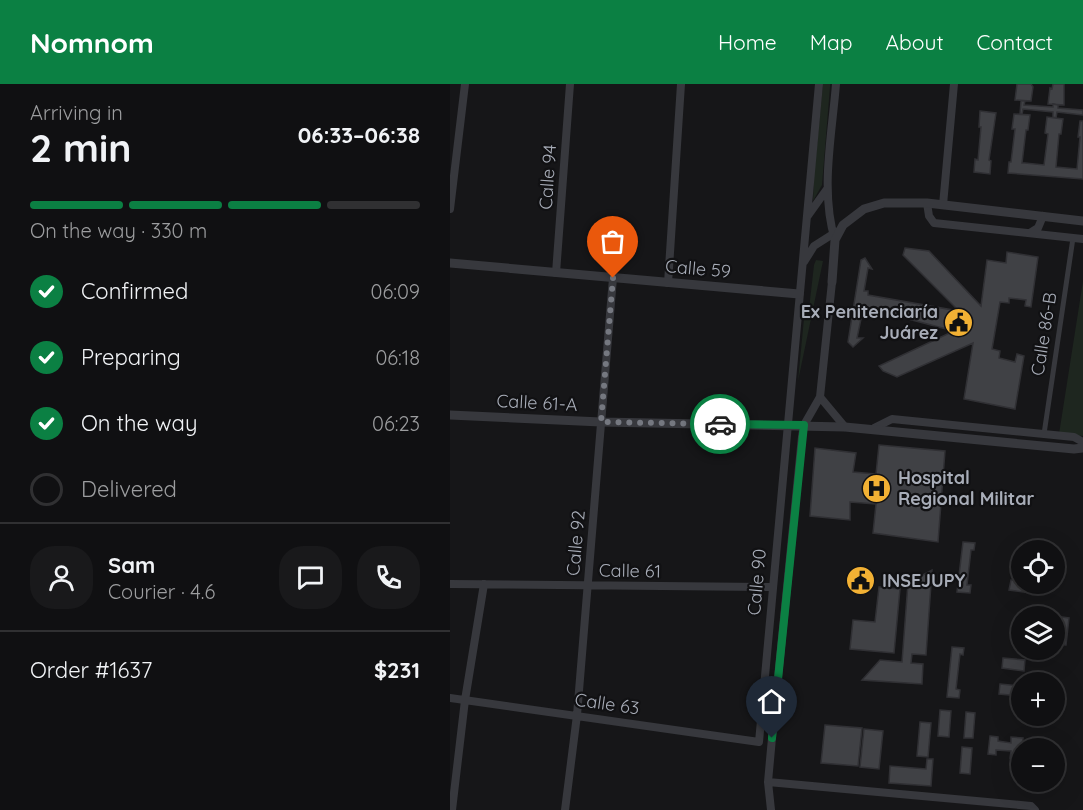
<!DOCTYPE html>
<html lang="en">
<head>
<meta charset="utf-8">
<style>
	body { margin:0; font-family:Quicksand,sans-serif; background:#19191b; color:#f1f3f6; height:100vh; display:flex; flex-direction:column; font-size:22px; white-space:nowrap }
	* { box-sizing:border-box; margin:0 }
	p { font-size:20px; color:#9c9d9f }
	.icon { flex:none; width:33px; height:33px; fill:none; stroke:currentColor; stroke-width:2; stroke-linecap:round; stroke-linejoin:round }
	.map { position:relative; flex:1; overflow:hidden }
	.drawer { display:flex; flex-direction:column; background:#101012; width:450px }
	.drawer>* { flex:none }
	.controls { position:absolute; left:561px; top:456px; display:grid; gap:12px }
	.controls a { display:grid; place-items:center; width:54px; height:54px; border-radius:50%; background:#101012; box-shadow:0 6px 24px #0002,0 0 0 2px #303032; font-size:30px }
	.pin { position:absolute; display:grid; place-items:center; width:51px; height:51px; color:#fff; margin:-62px -26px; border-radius:50% 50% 50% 0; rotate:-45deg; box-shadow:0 0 6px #0007 }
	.pin .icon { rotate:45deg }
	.courier { position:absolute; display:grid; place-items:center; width:60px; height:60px; margin:-30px; border:4px solid #0b8043; border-radius:50%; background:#fff; color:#222; box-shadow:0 2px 8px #0007 }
	.head em { font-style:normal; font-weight:700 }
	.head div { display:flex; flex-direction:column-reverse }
	.head { display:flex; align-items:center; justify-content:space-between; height:102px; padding:0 30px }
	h1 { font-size:39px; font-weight:700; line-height:45px }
	.bar { display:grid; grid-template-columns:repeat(4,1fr); gap:9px 6px; align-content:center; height:72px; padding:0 30px }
	.bar i { height:8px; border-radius:4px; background:#303032 }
	.bar .selected { background:#0b8043 }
	.bar p { grid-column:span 4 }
	.line { display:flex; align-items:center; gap:15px; padding:0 30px; border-top:2px solid #303032 }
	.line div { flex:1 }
	.round { display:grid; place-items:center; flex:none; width:63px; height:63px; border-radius:24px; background:#19191b }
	ol { padding:0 30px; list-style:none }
	li { display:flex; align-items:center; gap:18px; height:66px }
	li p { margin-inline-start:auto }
	li .icon { padding:6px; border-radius:50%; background:#0b8043; color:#fff; stroke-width:4 }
	li:last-child { color:#9c9d9f }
	li i { width:33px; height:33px; border:3px solid #303032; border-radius:50% }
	header { display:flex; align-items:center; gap:36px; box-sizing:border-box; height:84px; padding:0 30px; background:#0b8043; color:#fff }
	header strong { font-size:28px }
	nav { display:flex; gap:33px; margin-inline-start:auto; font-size:21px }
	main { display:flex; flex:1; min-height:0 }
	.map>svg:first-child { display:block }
	.green { fill:#1e261f }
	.building { fill:#404145; stroke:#303034; stroke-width:1.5 }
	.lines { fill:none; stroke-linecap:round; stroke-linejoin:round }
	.pedestrian { stroke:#37383d; stroke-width:5 }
	.minor { stroke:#37383d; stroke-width:8 }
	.tertiary { stroke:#37383d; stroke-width:9 }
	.done { stroke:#757880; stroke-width:6; stroke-dasharray:0 10.8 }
	.route { stroke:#0b8043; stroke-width:8 }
	.labels { text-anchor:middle; stroke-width:4.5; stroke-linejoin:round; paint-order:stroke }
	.street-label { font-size:18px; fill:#a8adb8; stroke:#111113 }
	.poi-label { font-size:18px; font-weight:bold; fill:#a8adb8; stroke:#111113; text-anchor:start }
</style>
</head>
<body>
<header>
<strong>Nomnom</strong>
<nav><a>Home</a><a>Map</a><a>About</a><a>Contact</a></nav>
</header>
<main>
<section class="drawer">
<div class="head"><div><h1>2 min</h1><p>Arriving in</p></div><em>06:33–06:38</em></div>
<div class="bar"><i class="selected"></i><i class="selected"></i><i class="selected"></i><i></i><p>On the way · 330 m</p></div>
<ol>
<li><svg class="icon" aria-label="check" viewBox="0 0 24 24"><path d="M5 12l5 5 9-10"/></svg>Confirmed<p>06:09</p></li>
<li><svg class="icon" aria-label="check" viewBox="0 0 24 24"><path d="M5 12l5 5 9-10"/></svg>Preparing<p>06:18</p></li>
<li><svg class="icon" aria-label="check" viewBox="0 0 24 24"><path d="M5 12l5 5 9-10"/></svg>On the way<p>06:23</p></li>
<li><i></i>Delivered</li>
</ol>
<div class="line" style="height:108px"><a class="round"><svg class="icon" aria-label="person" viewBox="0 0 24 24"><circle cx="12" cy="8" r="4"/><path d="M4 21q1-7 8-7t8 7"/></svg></a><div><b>Sam</b><p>Courier · 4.6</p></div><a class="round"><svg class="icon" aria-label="chat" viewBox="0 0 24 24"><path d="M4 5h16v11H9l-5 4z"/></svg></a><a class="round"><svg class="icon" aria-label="phone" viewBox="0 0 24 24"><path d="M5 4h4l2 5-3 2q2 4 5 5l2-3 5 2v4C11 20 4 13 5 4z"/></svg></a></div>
<div class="line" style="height:78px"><div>Order #1637</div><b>$231</b></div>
</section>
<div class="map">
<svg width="633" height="726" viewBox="0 0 633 726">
	<rect width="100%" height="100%" fill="#161618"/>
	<path class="green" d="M373 0H380V3L372 101 363 117 364 91Z
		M366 176 373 177 348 297 355 224 359 225 364 181Z
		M633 197V352L609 350Z"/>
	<path class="building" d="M567 0H581L583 3 581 17 565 16Z
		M603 0H614V21L598 20 600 4 602 5Z
		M571 17H575L574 21 603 23V20L608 21V24L633 26V31L607 28 606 34 603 33V28L573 25 572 30H570Z
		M530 27 546 29 539 76 541 77 540 90 524 88 525 75 528 76 531 43H529Z
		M564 30 580 31 578 46H576L572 79H575L594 81 598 50 595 49 597 33 613 35 611 50H609L606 83 627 85 630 53H628L630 37H633V95L558 89 559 78H561L565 45H562Z
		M455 164 479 167 531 222 537 176 556 179 557 168 588 173 581 223 575 222 576 216 559 214V219L550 218 542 265 550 267 549 274 565 278 567 270 574 272 565 325 514 315 523 259 447 293 433 287 429 282 504 247 416 224 415 230H412L407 254H413L403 263 398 258 411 176 415 174 422 185 418 184 414 207H418V211L509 227 453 171Z
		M429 361 495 367 488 458 423 449 426 420 400 418V436L360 432 365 364 406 369 403 388 426 390Z
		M513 458 525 459 524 466H521L517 501H521L520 509 507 508Z
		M482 486 476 571 462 570 461 579 473 580 472 600 412 596 430 576 452 578 458 499Z
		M561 496 572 497V500H582L581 509 559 506Z
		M429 503 450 505 444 569 400 565 403 536 425 538Z
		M604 532 619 534 616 561 604 560Z
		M502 563 514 564 513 571 510 570 506 605 510 606 509 614 497 613Z
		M553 574 575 576 574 587 552 584Z
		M550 600 571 602 570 612 549 610Z
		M490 626 501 627 499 653 488 652Z
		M516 628 525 629 523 654H514Z
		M470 638 481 639 478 673 467 672Z
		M375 641 412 644 408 682 371 679Z
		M414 645 433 647 429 685 410 683Z
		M540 652 548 653V657L561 659V653L573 654 571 675 560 674 561 667 546 666V671L538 670Z
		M512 663 522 664 520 690 510 689Z
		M477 675H483L481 702 439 699 440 682 476 685Z"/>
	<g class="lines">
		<path class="pedestrian" d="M594 350 623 154"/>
		<path class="minor" d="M477 119 479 132 484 139 633 155
			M493 121 504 0
			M0 125 15 0
			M357 133 377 105
			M580 149 588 144 593 132
			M385 156C370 107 382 51 386 0
			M354 178 364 162 386 148
			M106 189 120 0
			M218 199 231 0
			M370 313 395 343
			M424 344 442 335 624 353 633 358
			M0 500 323 503
			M0 614 309 658 369 0
			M318 698 581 722 585 726
			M2 726 15 616 34 500
			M115 726 127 631 163 194
			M321 726 318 698 322 654 352 353 354 341 370 313 382 198"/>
		<path class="tertiary" d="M0 179 349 210
			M382 198 385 156 393 141 414 125 434 119H477L633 137
			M0 331 151 338 395 343 624 365 633 364"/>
	</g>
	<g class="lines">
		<path class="done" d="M163 194 151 338 270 340"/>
		<path class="route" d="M270 340 354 341 322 654"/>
	</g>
	<defs>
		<symbol id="civic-disc" viewBox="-11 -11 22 22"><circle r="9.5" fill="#f2b134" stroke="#111113"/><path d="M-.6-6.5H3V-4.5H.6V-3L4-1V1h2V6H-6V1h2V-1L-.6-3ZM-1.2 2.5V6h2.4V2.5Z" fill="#111"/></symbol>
		<symbol id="hospital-disc" viewBox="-11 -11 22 22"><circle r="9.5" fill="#f2b134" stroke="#111113"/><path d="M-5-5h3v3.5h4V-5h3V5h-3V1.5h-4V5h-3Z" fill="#111"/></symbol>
	</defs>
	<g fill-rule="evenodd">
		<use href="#civic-disc" x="492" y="222" width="33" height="33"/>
		<use href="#hospital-disc" x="410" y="388" width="33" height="33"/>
		<use href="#civic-disc" x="394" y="480" width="33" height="33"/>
	</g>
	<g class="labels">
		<g class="street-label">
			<text transform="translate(98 93) rotate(-86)" y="6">Calle 94</text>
			<text transform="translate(248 185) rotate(5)" y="6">Calle 59</text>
			<text transform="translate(594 250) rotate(-81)" y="6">Calle 86-B</text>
			<text transform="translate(87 319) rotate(3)" y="6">Calle 61-A</text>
			<text transform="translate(126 459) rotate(-85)" y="6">Calle 92</text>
			<text transform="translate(180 487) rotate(1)" y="6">Calle 61</text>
			<text transform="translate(307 498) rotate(-85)" y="6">Calle 90</text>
			<text transform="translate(157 620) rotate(8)" y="6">Calle 63</text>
		</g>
		<g class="poi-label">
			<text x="488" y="234" text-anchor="end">Ex Penitenciaría<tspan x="488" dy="21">Juárez</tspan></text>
			<text x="448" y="400">Hospital<tspan x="448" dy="21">Regional Militar</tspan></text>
			<text x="432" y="503">INSEJUPY</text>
		</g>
	</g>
</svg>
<div class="controls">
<a><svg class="icon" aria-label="locate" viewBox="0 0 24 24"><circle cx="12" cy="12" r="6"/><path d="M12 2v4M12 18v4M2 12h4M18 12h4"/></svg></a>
<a><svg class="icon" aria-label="layers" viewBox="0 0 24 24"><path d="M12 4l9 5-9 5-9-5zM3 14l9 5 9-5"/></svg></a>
<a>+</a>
<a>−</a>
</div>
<div class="pin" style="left:163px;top:194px;background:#ea580c"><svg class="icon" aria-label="bag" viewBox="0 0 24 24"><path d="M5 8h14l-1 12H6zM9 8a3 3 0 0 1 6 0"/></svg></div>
<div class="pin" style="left:322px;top:654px;background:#1f2937"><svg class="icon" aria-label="home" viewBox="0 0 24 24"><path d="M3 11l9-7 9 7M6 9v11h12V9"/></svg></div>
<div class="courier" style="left:270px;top:340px"><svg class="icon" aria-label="car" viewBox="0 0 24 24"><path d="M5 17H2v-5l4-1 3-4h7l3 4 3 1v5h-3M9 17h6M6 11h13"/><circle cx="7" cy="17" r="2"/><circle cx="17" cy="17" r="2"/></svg></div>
</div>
</main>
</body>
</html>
